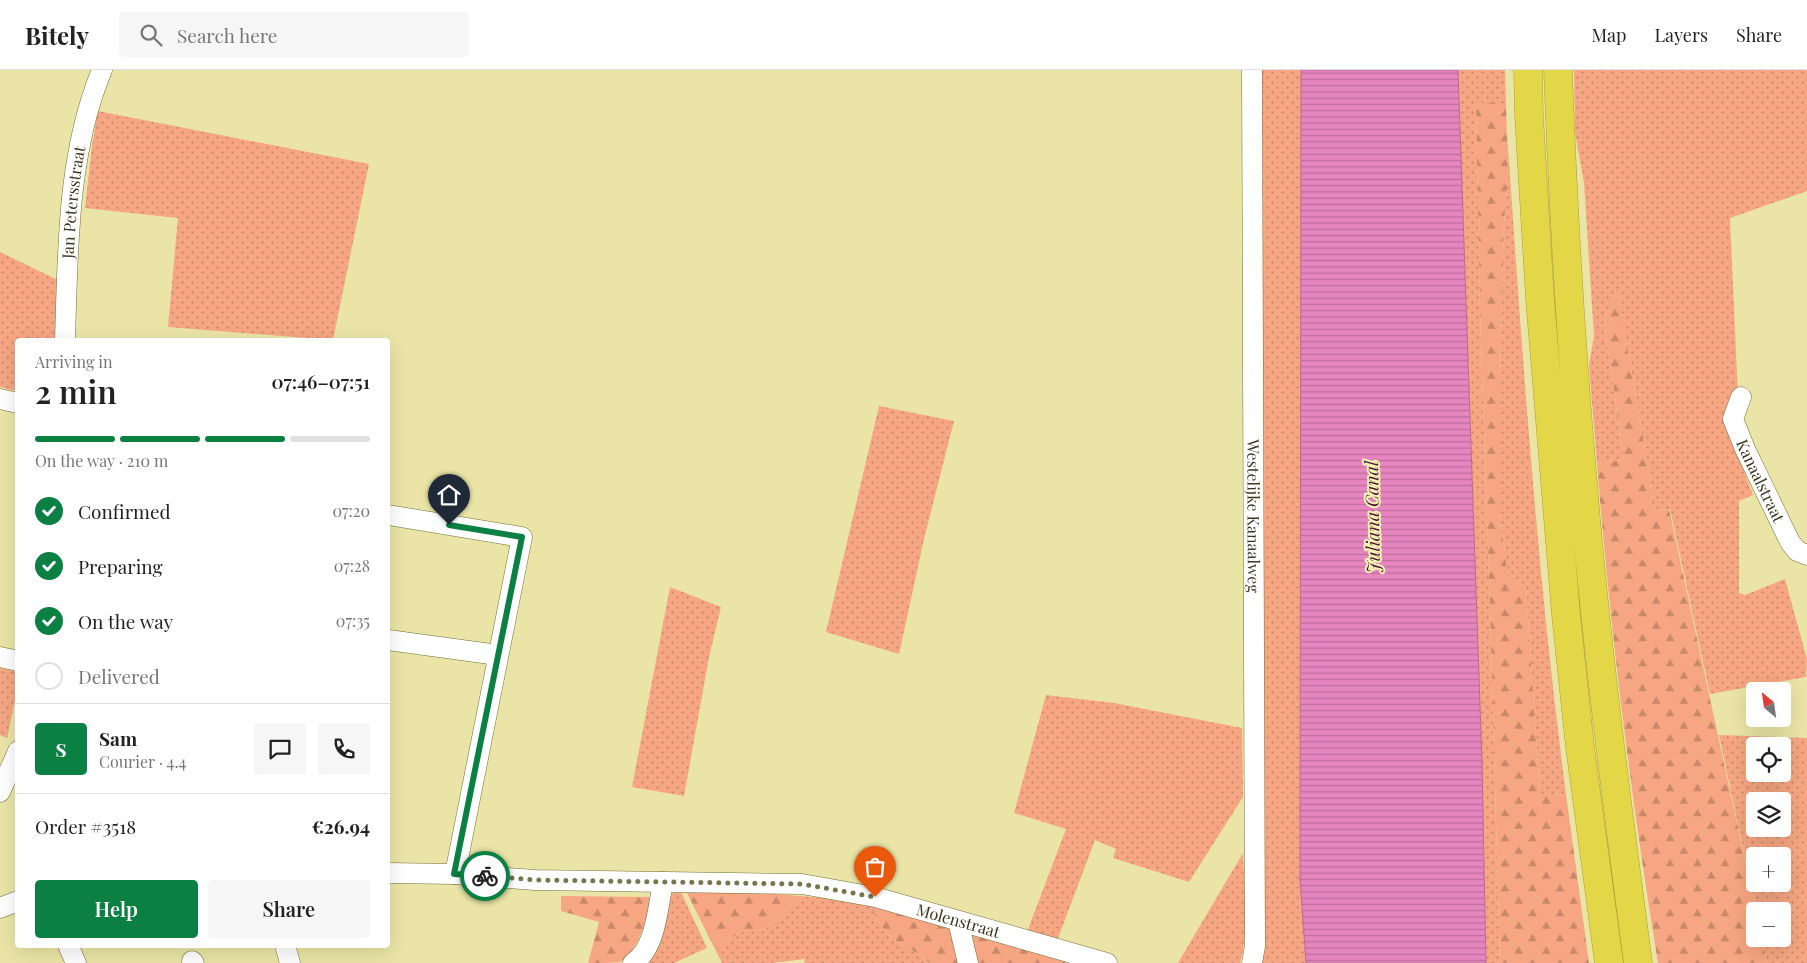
<!DOCTYPE html>
<html lang="en">
<head>
<meta charset="utf-8">
<style>
	body { margin:0; font-family:"Playfair Display",serif; background:#f6f6f6; color:#222; height:100vh; display:flex; flex-direction:column; font-size:19px; white-space:nowrap }
	* { box-sizing:border-box; margin:0 }
	p { font-size:16px; color:#767676 }
	.icon { flex:none; width:28px; height:28px; fill:none; stroke:currentColor; stroke-width:2; stroke-linecap:round; stroke-linejoin:round }
	.map { position:relative; flex:1; overflow:hidden }
	.details { position:absolute; left:15px; top:268px; width:375px; height:610px; display:flex; flex-direction:column; background:#fff; border-radius:5px; box-shadow:0 5px 20px #0002 }
	.details>* { flex:none }
	.needle { width:32px; rotate:331deg }
	.tools { position:absolute; left:1746px; top:612px; display:grid; gap:10px }
	.tools a { display:grid; place-items:center; width:45px; height:45px; border-radius:5px; background:#fff; box-shadow:0 5px 20px #0002; font-size:25px }
	.pin { position:absolute; display:grid; place-items:center; width:42px; height:42px; color:#fff; margin:-51px -21px; border-radius:50% 50% 50% 0; rotate:-45deg; box-shadow:0 0 5px #0007 }
	.pin .icon { rotate:45deg }
	.courier { position:absolute; display:grid; place-items:center; width:50px; height:50px; margin:-25px; border:4px solid #0b8043; border-radius:50%; background:#fff; color:#222; box-shadow:0 1px 6px #0007 }
	.overview em { font-style:normal; font-weight:600 }
	.overview div { display:flex; flex-direction:column-reverse }
	.overview { display:flex; align-items:center; justify-content:space-between; height:85px; padding:0 20px }
	h1 { font-size:32px; font-weight:600; line-height:38px }
	.bar { display:grid; grid-template-columns:repeat(4,1fr); gap:8px 5px; align-content:center; height:60px; padding:0 20px }
	.bar i { height:6px; border-radius:4px; background:#e0e0e0 }
	.bar .on { background:#0b8043 }
	.bar p { grid-column:span 4 }
	.line { display:flex; align-items:center; gap:12px; padding:0 20px; border-top:1px solid #e0e0e0 }
	.line div { flex:1 }
	.round { display:grid; place-items:center; flex:none; width:52px; height:52px; border-radius:5px; background:#f6f6f6 }
	ol { padding:0 20px; list-style:none }
	li { display:flex; align-items:center; gap:15px; height:55px }
	li p { margin-inline-start:auto }
	li .icon { padding:5px; border-radius:50%; background:#0b8043; color:#fff; stroke-width:4 }
	li:last-child { color:#767676 }
	li i { width:28px; height:28px; border:2px solid #e0e0e0; border-radius:50% }
	.primary-button { display:flex; gap:10px; margin-top:auto; padding:10px 20px }
	.primary-button a { flex:1; height:58px; border-radius:5px; background:#0b8043; color:#fff; font-size:20px; font-weight:600; line-height:58px; text-align:center }
	.primary-button a+a { background:#f6f6f6; color:#222 }
	header { display:flex; align-items:center; gap:30px; box-sizing:border-box; height:70px; padding:0 25px; background:#fff; border-bottom:1px solid #e0e0e0 }
	header strong { font-size:24px }
	nav { display:flex; gap:28px; margin-inline-start:auto; font-size:18px }
	.search { width:350px; height:45px; background:#f6f6f6; display:flex; align-items:center; gap:12px; box-sizing:border-box; padding:0 18px; border-radius:5px; color:#767676; font-size:19px }
	.map>svg:first-child { display:block }
	.grass { fill:url(#grass-dots); fill-rule:evenodd }
	.forest { fill:url(#forest-firs) }
	.water { fill:url(#water-rules); stroke:#b26e8f }
	.lines { fill:none; stroke-linecap:round; stroke-linejoin:round }
	.minor-casing { stroke:#736e31; stroke-width:21 }
	.highway-casing { stroke:#a89f39; stroke-width:29 }
	.minor { stroke:#fff; stroke-width:20 }
	.highway { stroke:#e3d747; stroke-width:28 }
	.done { stroke:#77744e; stroke-width:5; stroke-dasharray:0 9 }
	.route { stroke:#0b8043; stroke-width:6 }
	.labels { text-anchor:middle; stroke-width:4; stroke-linejoin:round; paint-order:stroke }
	.street-label { font-size:16px; fill:#39371e; stroke:#f7f3b3 }
	.water-label { font-size:18px; font-style:italic; fill:#4c1138; stroke:#f7f3b3 }
</style>
</head>
<body>
<header>
<strong>Bitely</strong>
<div class="search"><svg class="icon" aria-label="search" viewBox="0 0 24 24"><circle cx="10" cy="10" r="6"/><path d="M15 15l6 6"/></svg>Search here</div>
<nav><a>Map</a><a>Layers</a><a>Share</a></nav>
</header>
<div class="map">
<svg width="1807" height="893" viewBox="0 0 1807 893">
	<defs>
		<pattern id="grass-dots" width="8" height="8" patternUnits="userSpaceOnUse" patternTransform="scale(1.25)"><rect width="8" height="8" fill="#f6a682"/><path d="M2 2h.1M6 6h.1" fill="none" stroke="#c8886a" stroke-width="1.8" stroke-linecap="round"/></pattern>
		<pattern id="forest-firs" width="22" height="20" patternUnits="userSpaceOnUse" patternTransform="scale(1.25)"><rect width="22" height="20" fill="#f6a682"/><path d="M5 1l3.5 6h-7zM16 11l3.5 6h-7z" fill="#c8886a"/></pattern>
		<pattern id="water-rules" width="6" height="5" patternUnits="userSpaceOnUse" patternTransform="scale(1.25)"><rect width="6" height="5" fill="#e685bf"/><path d="M0 2.5h6" fill="none" stroke="#bb6e9b"/></pattern>
	</defs>
	<rect width="100%" height="100%" fill="#eae5a6"/>
	<path class="grass" d="M1257 0H1301L1300 809 1306 893H1253Z
		M1458 0H1505L1506 33 1476 34 1480 242 1490 537 1500 893H1486L1482 693Z
		M1574 0H1807V121L1730 148 1738 327 1739 388 1753 425 1739 431V523L1745 525 1785 509 1807 589 1806 607 1710 624 1670 439 1656 441 1617 220 1604 251 1624 390 1597 393 1589 295 1594 266 1584 113 1575 62Z
		M98 41 369 94 333 270 168 257 178 148 85 138 92 76Z
		M1507 61C1522 282 1537 504 1566 724L1540 726 1526 518 1507 500 1500 444V305L1504 152 1508 106Z
		M0 182 60 211 55 270H18L17 321 0 317Z
		M879 336 954 351 924 469 899 584 826 562Z
		M670 517 721 537 709 587 684 726 632 717Z
		M0 598 17 602V621L7 668 0 665Z
		M1046 625 1114 633 1242 658 1243 727 1189 812 1113 788 1116 779 1095 770 1057 871 1027 862 1066 759 1014 743Z
		M1719 665 1807 668V893H1767L1762 869H1782V841H1756ZM1755 676H1782V704H1755ZM1755 731H1782V759H1755ZM1755 786H1782V814H1755Z
		M1243 783C1244 814 1249 865 1240 893H1178Z
		M681 822 707 878 674 893H647L660 874 670 828 673 823Z
		M800 826 868 832C876 846 883 862 896 871 907 879 920 882 929 893H804L805 889 772 893H722L715 879 741 862 764 859 772 854Z"/>
	<path class="forest" d="M1476 33H1506L1508 106 1504 152 1500 305V444L1507 500 1526 518 1540 725 1566 724 1589 893H1500L1490 537 1480 242Z
		M1617 219 1656 441 1669 439 1756 841 1755 869H1762L1767 893H1658C1631 728 1610 560 1597 393L1624 390 1604 251Z
		M723 820 800 826 772 854 764 859 741 862 715 879 686 821Z
		M561 826 649 827 652 833C646 850 637 883 620 892 612 893 597 893 588 893L599 852 561 841Z
		M868 832 1066 890 1065 893H929C920 882 907 879 896 871 883 862 876 846 868 832Z"/>
	<path class="water" d="M1301 0H1458L1482 693 1486 893H1306L1300 809Z"/>
	<g class="lines">
		<defs>
			<g id="minor">
				<path id="s1" d="M1252 0 1255 876 1252 893"/>
				<path id="s2" d="M65 270C68 180 67 84 102 0"/>
				<path id="s3" d="M1741 327 1733 349 1745 379 1790 472 1797 481 1807 485"/>
				<path d="M0 329 18 333"/>
				<path d="M388 445 522 467 455 804"/>
				<path d="M388 570 498 585"/>
				<path d="M0 587 18 591"/>
				<path d="M0 722 18 681"/>
				<path id="s4" d="M388 803 455 804 535 810 802 814 875 827 1107 893"/>
				<path d="M0 838 18 831"/>
				<path d="M958 851 968 893"/>
				<path d="M68 875 76 893"/>
				<path d="M285 875 290 893"/>
				<path d="M192 891 194 893"/>
				<path d="M633 893C656 879 658 836 663 812"/>
			</g>
			<path id="highway" d="M1528 0 1529 46 1540 229 1566 545 1580 677 1609 893
				M1558 0C1563 138 1571 276 1583 414 1596 574 1617 734 1638 893"/>
		</defs>
		<use href="#minor" class="minor-casing"/>
		<use href="#highway" class="highway-casing"/>
		<use href="#minor" class="minor"/>
		<use href="#highway" class="highway"/>
	</g>
	<g class="lines">
		<path class="done" d="M485 806 536 810 802 814 875 827"/>
		<path class="route" d="M449 455 522 467 454 804 485 806"/>
	</g>
	<g class="labels">
		<g class="street-label">
			<text dy="6" stroke="none"><textPath href="#s2" startOffset="138">Jan Petersstraat</textPath></text>
			<text dy="6" stroke="none"><textPath href="#s3" startOffset="91">Kanaalstraat</textPath></text>
			<text dy="6" stroke="none"><textPath href="#s1" startOffset="446">Westelijke Kanaalweg</textPath></text>
			<text dy="6" stroke="none"><textPath href="#s4" startOffset="575">Molenstraat</textPath></text>
		</g>
		<g class="water-label">
			<text transform="translate(1373 447) rotate(-91)" y="6">Juliana Canal</text>
		</g>
	</g>
</svg>
<div class="tools">
<a><svg class="needle" viewBox="-14 -14 28 28"><path d="M0-13l5 13h-10z" fill="#e53935"/><path d="M0 13l5-13h-10z" fill="#767676"/></svg></a>
<a><svg class="icon" aria-label="locate" viewBox="0 0 24 24"><circle cx="12" cy="12" r="6"/><path d="M12 2v4M12 18v4M2 12h4M18 12h4"/></svg></a>
<a><svg class="icon" aria-label="layers" viewBox="0 0 24 24"><path d="M12 4l9 5-9 5-9-5zM3 14l9 5 9-5"/></svg></a>
<a>+</a>
<a>−</a>
</div>
<div class="pin" style="left:875px;top:827px;background:#ea580c"><svg class="icon" aria-label="bag" viewBox="0 0 24 24"><path d="M5 8h14l-1 12H6zM9 8a3 3 0 0 1 6 0"/></svg></div>
<div class="pin" style="left:449px;top:455px;background:#1f2937"><svg class="icon" aria-label="home" viewBox="0 0 24 24"><path d="M3 11l9-7 9 7M6 9v11h12V9"/></svg></div>
<div class="courier" style="left:485px;top:806px"><svg class="icon" aria-label="bike" viewBox="0 0 24 24"><circle cx="6" cy="16" r="4"/><circle cx="18" cy="16" r="4"/><path d="M6 16l4-8h5l3 8M10 8l3 8H6M13 5h3"/></svg></div>
<section class="details">
<div class="overview"><div><h1>2 min</h1><p>Arriving in</p></div><em>07:46–07:51</em></div>
<div class="bar"><i class="on"></i><i class="on"></i><i class="on"></i><i></i><p>On the way · 210 m</p></div>
<ol>
<li><svg class="icon" aria-label="check" viewBox="0 0 24 24"><path d="M5 12l5 5 9-10"/></svg>Confirmed<p>07:20</p></li>
<li><svg class="icon" aria-label="check" viewBox="0 0 24 24"><path d="M5 12l5 5 9-10"/></svg>Preparing<p>07:28</p></li>
<li><svg class="icon" aria-label="check" viewBox="0 0 24 24"><path d="M5 12l5 5 9-10"/></svg>On the way<p>07:35</p></li>
<li><i></i>Delivered</li>
</ol>
<div class="line" style="height:90px"><b class="round" style="background:#0b8043;color:#fff">S</b><div><b>Sam</b><p>Courier · 4.4</p></div><a class="round"><svg class="icon" aria-label="chat" viewBox="0 0 24 24"><path d="M4 5h16v11H9l-5 4z"/></svg></a><a class="round"><svg class="icon" aria-label="phone" viewBox="0 0 24 24"><path d="M5 4h4l2 5-3 2q2 4 5 5l2-3 5 2v4C11 20 4 13 5 4z"/></svg></a></div>
<div class="line" style="height:65px"><div>Order #3518</div><b>€26.94</b></div>
<div class="primary-button"><a>Help</a><a>Share</a></div>
</section>
</div>
</body>
</html>
